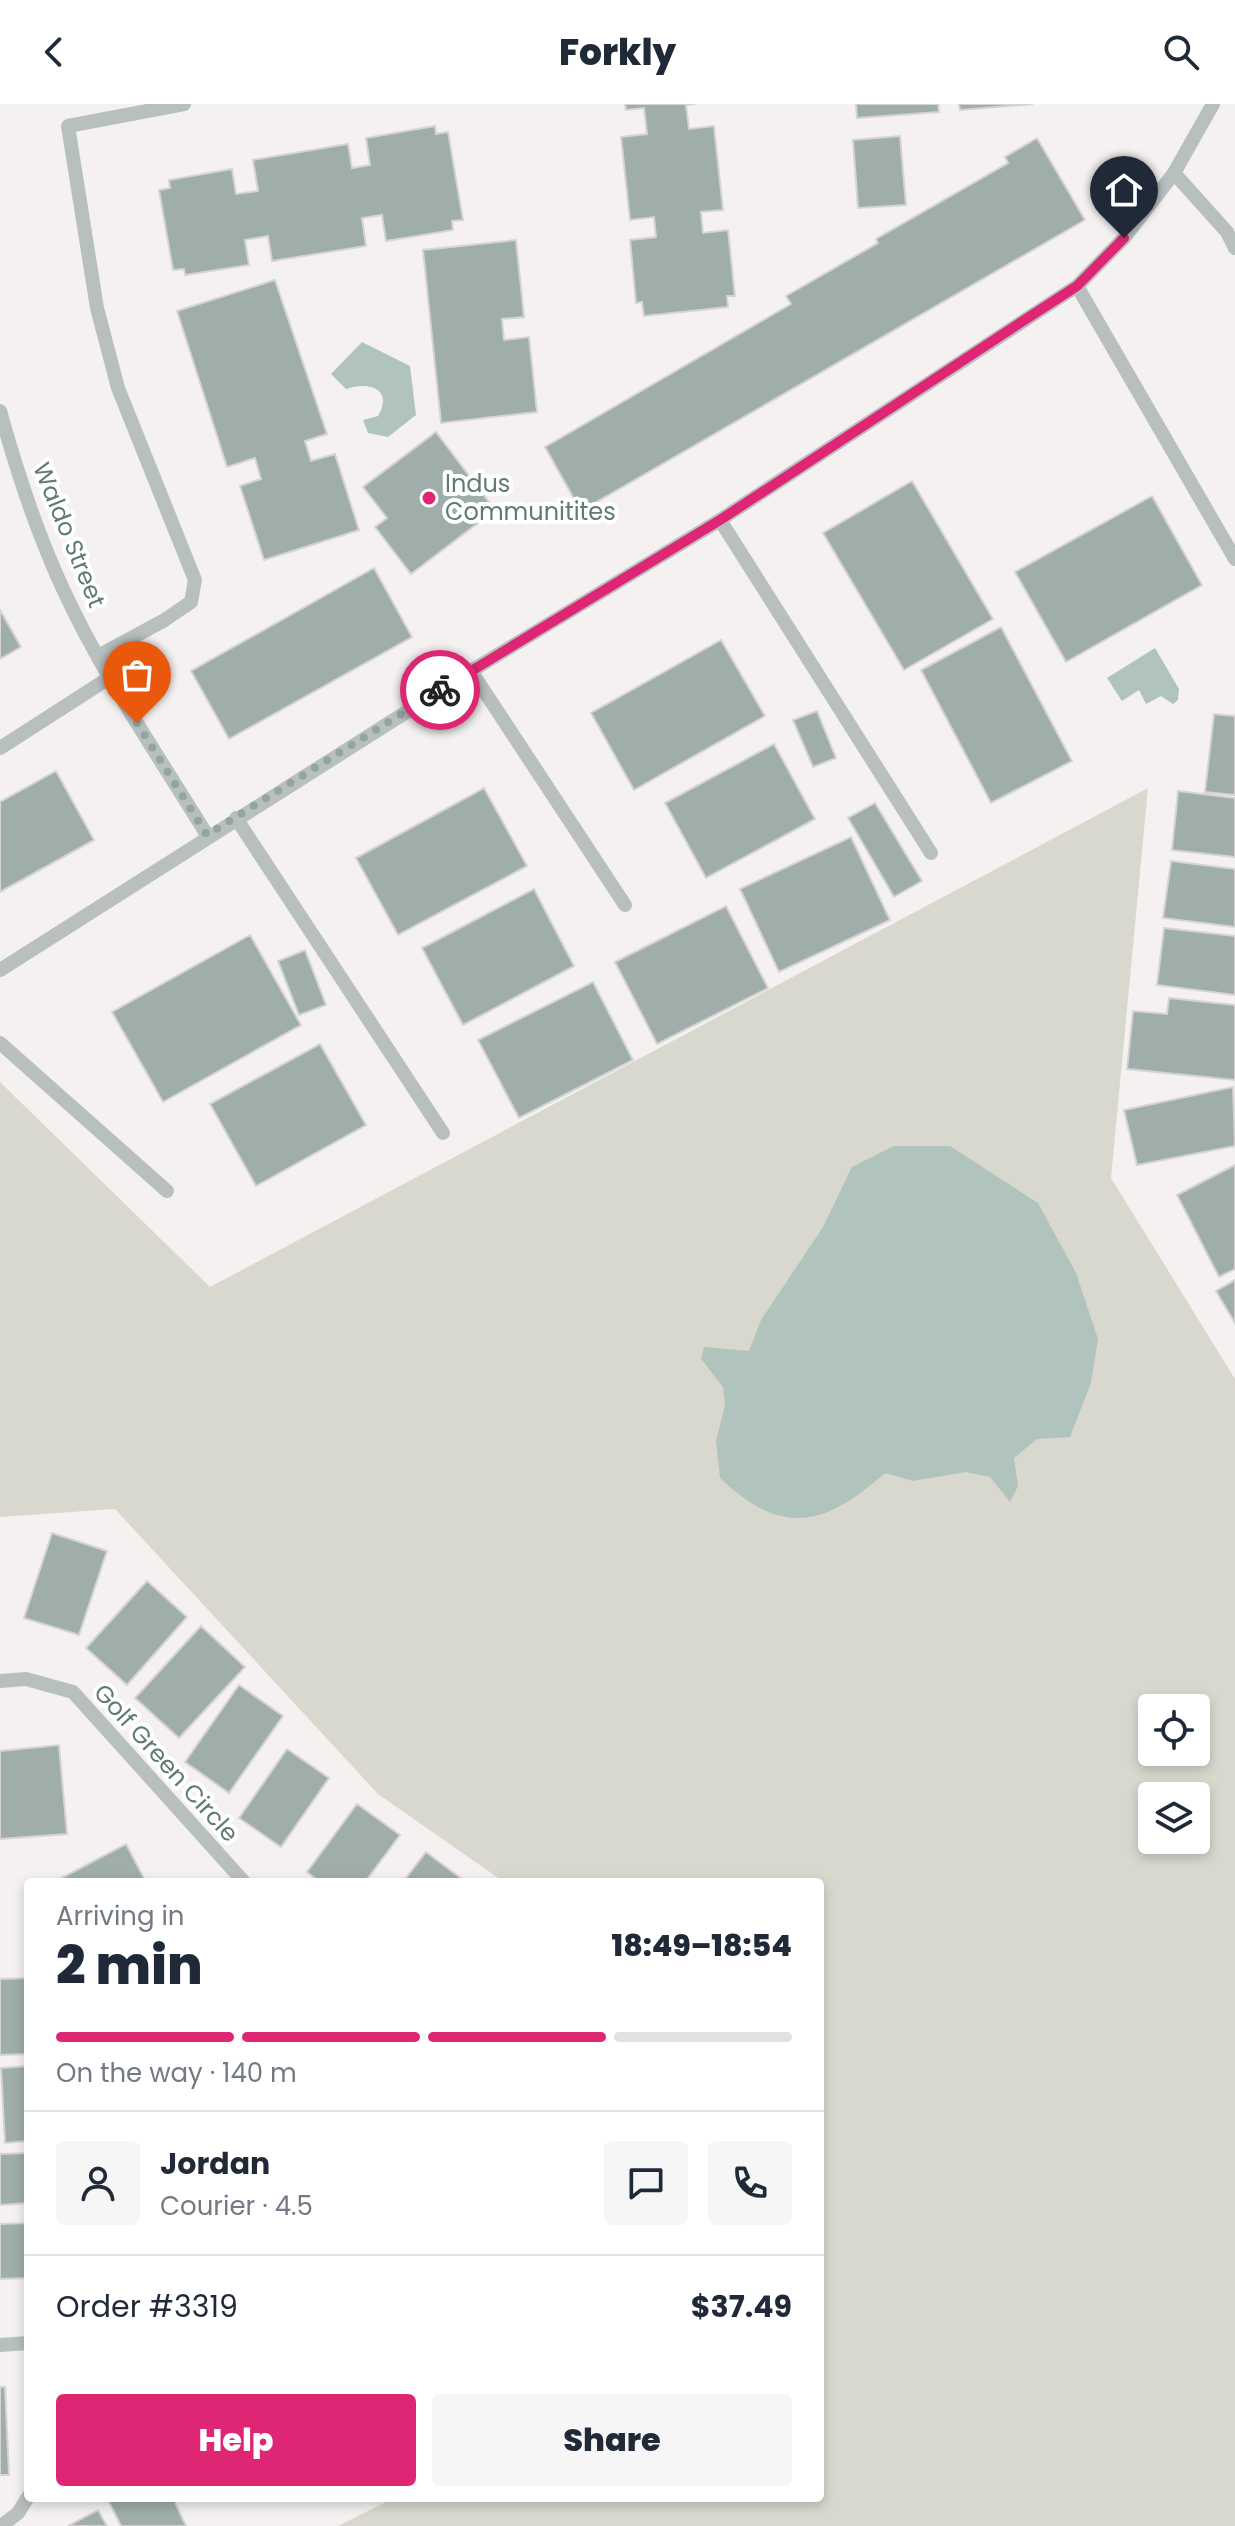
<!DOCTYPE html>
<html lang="en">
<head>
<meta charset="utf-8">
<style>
	body { margin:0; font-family:Poppins,sans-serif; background:#f6f6f7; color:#1f2937; height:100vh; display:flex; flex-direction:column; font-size:30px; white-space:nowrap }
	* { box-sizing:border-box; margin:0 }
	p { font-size:26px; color:#747a83 }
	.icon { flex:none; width:44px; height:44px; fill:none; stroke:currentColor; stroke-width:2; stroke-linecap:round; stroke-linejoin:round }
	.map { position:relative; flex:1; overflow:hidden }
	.details { position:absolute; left:24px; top:1774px; width:800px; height:624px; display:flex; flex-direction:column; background:#fff; border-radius:8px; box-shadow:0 4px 12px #0003 }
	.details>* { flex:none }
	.tools { position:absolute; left:1138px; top:1590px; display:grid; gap:16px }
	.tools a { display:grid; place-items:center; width:72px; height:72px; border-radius:8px; background:#fff; box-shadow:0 4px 12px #0003; font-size:40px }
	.pin { position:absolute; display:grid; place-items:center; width:68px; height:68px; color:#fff; margin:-82px -34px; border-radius:50% 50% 50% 0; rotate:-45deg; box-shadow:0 0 8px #0007 }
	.pin .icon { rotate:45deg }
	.courier { position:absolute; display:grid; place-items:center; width:80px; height:80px; margin:-40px; border:6px solid #de2674; border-radius:50%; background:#fff; color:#222; box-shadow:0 2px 10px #0007 }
	.overview em { font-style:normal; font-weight:800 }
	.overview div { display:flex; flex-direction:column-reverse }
	.overview { display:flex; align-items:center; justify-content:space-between; height:136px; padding:0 32px }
	h1 { font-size:52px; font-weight:800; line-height:60px }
	.bar { display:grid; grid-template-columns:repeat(4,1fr); gap:12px 8px; align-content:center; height:96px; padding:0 32px }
	.bar i { height:10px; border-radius:6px; background:#e0e1e3 }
	.bar .on { background:#de2674 }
	.bar p { grid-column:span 4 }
	.line { display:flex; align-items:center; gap:20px; padding:0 32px; border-top:2px solid #e0e1e3 }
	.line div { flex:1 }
	.round { display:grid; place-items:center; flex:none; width:84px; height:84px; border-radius:8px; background:#f6f6f7 }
	.action { display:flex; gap:16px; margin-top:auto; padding:16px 32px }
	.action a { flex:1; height:92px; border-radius:8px; background:#de2674; color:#fff; font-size:32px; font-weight:800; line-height:92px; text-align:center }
	.action a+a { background:#f6f6f7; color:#1f2937 }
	header { display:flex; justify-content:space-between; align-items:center; height:104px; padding:0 32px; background:#fff; font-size:36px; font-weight:800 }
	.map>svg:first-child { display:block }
	.green { fill:#d9d8cf; fill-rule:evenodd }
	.water { fill:#b1c3bd }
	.building { fill:#9faeaa; stroke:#d5d4d3; stroke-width:2 }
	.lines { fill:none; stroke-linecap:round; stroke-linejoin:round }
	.minor { stroke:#b8c0bf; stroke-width:14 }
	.done { stroke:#94a4a0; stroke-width:8; stroke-dasharray:0 14.4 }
	.route { stroke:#de2674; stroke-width:10 }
	.poi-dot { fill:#de2674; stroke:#fff; stroke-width:3 }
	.labels { text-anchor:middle; stroke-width:8; stroke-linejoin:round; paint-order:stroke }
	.poi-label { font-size:24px; fill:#607a75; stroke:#fff; text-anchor:start }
	.street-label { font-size:24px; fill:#607a75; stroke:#fff }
</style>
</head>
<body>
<header><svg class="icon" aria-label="back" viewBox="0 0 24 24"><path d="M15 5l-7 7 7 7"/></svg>Forkly<svg class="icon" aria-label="search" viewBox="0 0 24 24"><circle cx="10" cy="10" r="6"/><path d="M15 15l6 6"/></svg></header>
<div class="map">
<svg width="1235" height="2422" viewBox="0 0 1235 2422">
	<rect width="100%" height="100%" fill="#f4f1f0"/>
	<path class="green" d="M1148 684 1111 1074 1235 1275V2422H338L394 2394H820V1778H504L378 1690 115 1405 0 1413V978L210 1183ZM1152 1604H1196V1648H1152ZM1152 1692H1196V1736H1152Z"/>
	<path class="water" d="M362 238 410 262 416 311 388 333 368 329 363 316 378 312C394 285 369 277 346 285L331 270Z
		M1155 544 1179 585 1178 596 1173 600 1161 592 1146 600 1139 586 1122 597 1107 574Z
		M894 1042H950L1038 1099 1076 1169 1098 1235 1091 1279 1070 1333 1037 1335 1014 1354 1018 1382 1010 1398 990 1373 966 1368 913 1377 885 1369C824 1423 782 1433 720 1374L716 1337 725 1301 723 1283 701 1255 704 1243 749 1247 761 1216 823 1123 852 1063Z"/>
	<path class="building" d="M625 0H695L686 1 689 25 714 22 723 106 701 108 703 129 728 126 735 192H727L728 203 644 212 642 198 636 199 630 136 656 133 654 113 630 116 621 33 647 30 644 4 626 6Z
		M856 0H938L939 8 857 14Z
		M959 0H1033L960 6Z
		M435 22 436 30 448 28 463 116 452 117 453 126 386 137 382 111 362 114 366 142 272 157 268 132 245 136 249 161 185 171 184 165 173 166 159 86 170 84 169 76 232 65 236 90 258 87 253 56 348 40 352 64 370 61 366 34Z
		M900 32 906 101 858 104 853 36Z
		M1037 34 1085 116 581 407 545 343 791 200 786 192 878 139 876 135 1008 59 1005 53Z
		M516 136 524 213 502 215 504 236 529 233 537 308 441 319 423 146Z
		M275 176 327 330 305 337 311 357 335 350 359 426 264 456 240 382 261 375 255 354 227 363 177 207Z
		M436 328 495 406 411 470 375 423 387 414 363 383Z
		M912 377 993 515 904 566 823 429Z
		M1152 392 1202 481 1066 558 1015 468Z
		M374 464 412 533 229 635 191 567Z
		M0 506 21 543 0 555Z
		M1001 523 1072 657 991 699 921 566Z
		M721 536 765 612 634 686 591 609Z
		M817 607 836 654 813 663 793 616Z
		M1214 610 1235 612V691L1205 688Z
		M774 640 815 715 706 774 665 699Z
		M56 667 94 736 0 788V698Z
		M484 684 527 762 398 831 356 754Z
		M1178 687 1235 694V753L1172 746Z
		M875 699 922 777 894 793 848 714Z
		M851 733 890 816 779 868 740 785Z
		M1171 757 1235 765V823L1163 814Z
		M534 785 574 862 463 921 422 844Z
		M726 802 768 884 657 940 615 858Z
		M1164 824 1235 832V891L1157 881Z
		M250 831 301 921 163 998 112 908Z
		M305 846 326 901 299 911 278 857Z
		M593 878 633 956 519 1014 478 936Z
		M1169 894 1235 901V976L1127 965 1133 907 1167 910Z
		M320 940 366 1021 256 1082 210 1000Z
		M1233 983 1235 1042 1137 1061 1124 1006Z
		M1235 1061V1165L1219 1173 1177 1091Z
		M1235 1176V1219L1216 1187Z
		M52 1429 107 1447 79 1531 24 1514Z
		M147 1477 187 1513 127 1581 86 1544Z
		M201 1522 245 1563 179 1634 135 1594Z
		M239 1581 283 1612 229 1689 185 1658Z
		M59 1641 67 1730 0 1735V1647Z
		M287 1645 329 1674 281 1743 239 1714Z
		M357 1700 400 1731 365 1778H320L307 1768Z
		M126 1740 146 1778H54Z
		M426 1748 466 1778H403Z
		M28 1874V1950L0 1951V1875Z
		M28 1962V2037L5 2039 1 1964Z
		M28 2049V2099L0 2101V2050Z
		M28 2119V2174L0 2175V2120Z
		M0 2283H5L9 2371H0Z
		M107 2394H173L186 2422H121Z
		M98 2406 107 2422H68Z"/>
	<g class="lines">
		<path class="minor" d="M1174 69 1227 128 1235 144
			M1077 182 1235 455
			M0 307C17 368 36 427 63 485 103 572 158 651 207 731
			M720 416 931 749
			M98 552 163 517 191 498 195 476 118 284 97 204 68 22 184 0
			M471 567 625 801
			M0 644 109 574
			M236 714 443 1029
			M0 866 471 567 720 416 1077 182 1124 134 1174 69 1213 0
			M0 939 167 1087
			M0 1577 26 1575 73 1588 244 1778
			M0 2241 28 2239
			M1 2422 18 2409 28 2393"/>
	</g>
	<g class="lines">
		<path class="done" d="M137 619 207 731 440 586"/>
		<path class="route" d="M440 586 720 416 1026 215 1077 182 1124 134"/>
	</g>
	<circle class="poi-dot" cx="429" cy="394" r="8"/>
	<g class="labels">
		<g class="poi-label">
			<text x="445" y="388">Indus<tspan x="445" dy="28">Communitites</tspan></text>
		</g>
		<g class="street-label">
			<text transform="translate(69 431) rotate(68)" y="8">Waldo Street</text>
			<text transform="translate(166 1659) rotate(48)" y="8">Golf Green Circle</text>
		</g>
	</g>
</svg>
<div class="tools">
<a><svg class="icon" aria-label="locate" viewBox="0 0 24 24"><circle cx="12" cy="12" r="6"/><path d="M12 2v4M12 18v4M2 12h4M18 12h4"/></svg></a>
<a><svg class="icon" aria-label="layers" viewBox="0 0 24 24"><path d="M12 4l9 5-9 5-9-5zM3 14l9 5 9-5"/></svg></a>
</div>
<div class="pin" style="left:137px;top:619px;background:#ea580c"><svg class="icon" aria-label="bag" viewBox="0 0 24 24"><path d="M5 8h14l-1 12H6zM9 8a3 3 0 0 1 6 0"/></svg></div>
<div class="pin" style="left:1124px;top:134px;background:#1f2937"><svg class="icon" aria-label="home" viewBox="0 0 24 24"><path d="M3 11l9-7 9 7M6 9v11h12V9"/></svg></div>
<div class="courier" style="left:440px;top:586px"><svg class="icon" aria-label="bike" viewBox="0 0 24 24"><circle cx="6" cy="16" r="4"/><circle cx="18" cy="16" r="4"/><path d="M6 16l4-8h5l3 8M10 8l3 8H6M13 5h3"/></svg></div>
<section class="details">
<div class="overview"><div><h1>2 min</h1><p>Arriving in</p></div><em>18:49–18:54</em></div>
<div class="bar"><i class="on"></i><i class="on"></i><i class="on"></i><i></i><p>On the way · 140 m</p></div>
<div class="line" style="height:144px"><a class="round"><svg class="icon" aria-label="person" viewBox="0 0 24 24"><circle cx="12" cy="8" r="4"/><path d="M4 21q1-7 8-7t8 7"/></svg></a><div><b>Jordan</b><p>Courier · 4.5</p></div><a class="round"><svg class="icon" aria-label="chat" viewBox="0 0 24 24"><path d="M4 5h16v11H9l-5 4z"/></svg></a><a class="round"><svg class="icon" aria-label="phone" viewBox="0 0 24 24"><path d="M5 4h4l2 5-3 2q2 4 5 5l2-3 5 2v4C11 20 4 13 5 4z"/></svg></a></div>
<div class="line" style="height:104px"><div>Order #3319</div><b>$37.49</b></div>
<div class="action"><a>Help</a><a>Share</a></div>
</section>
</div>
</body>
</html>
